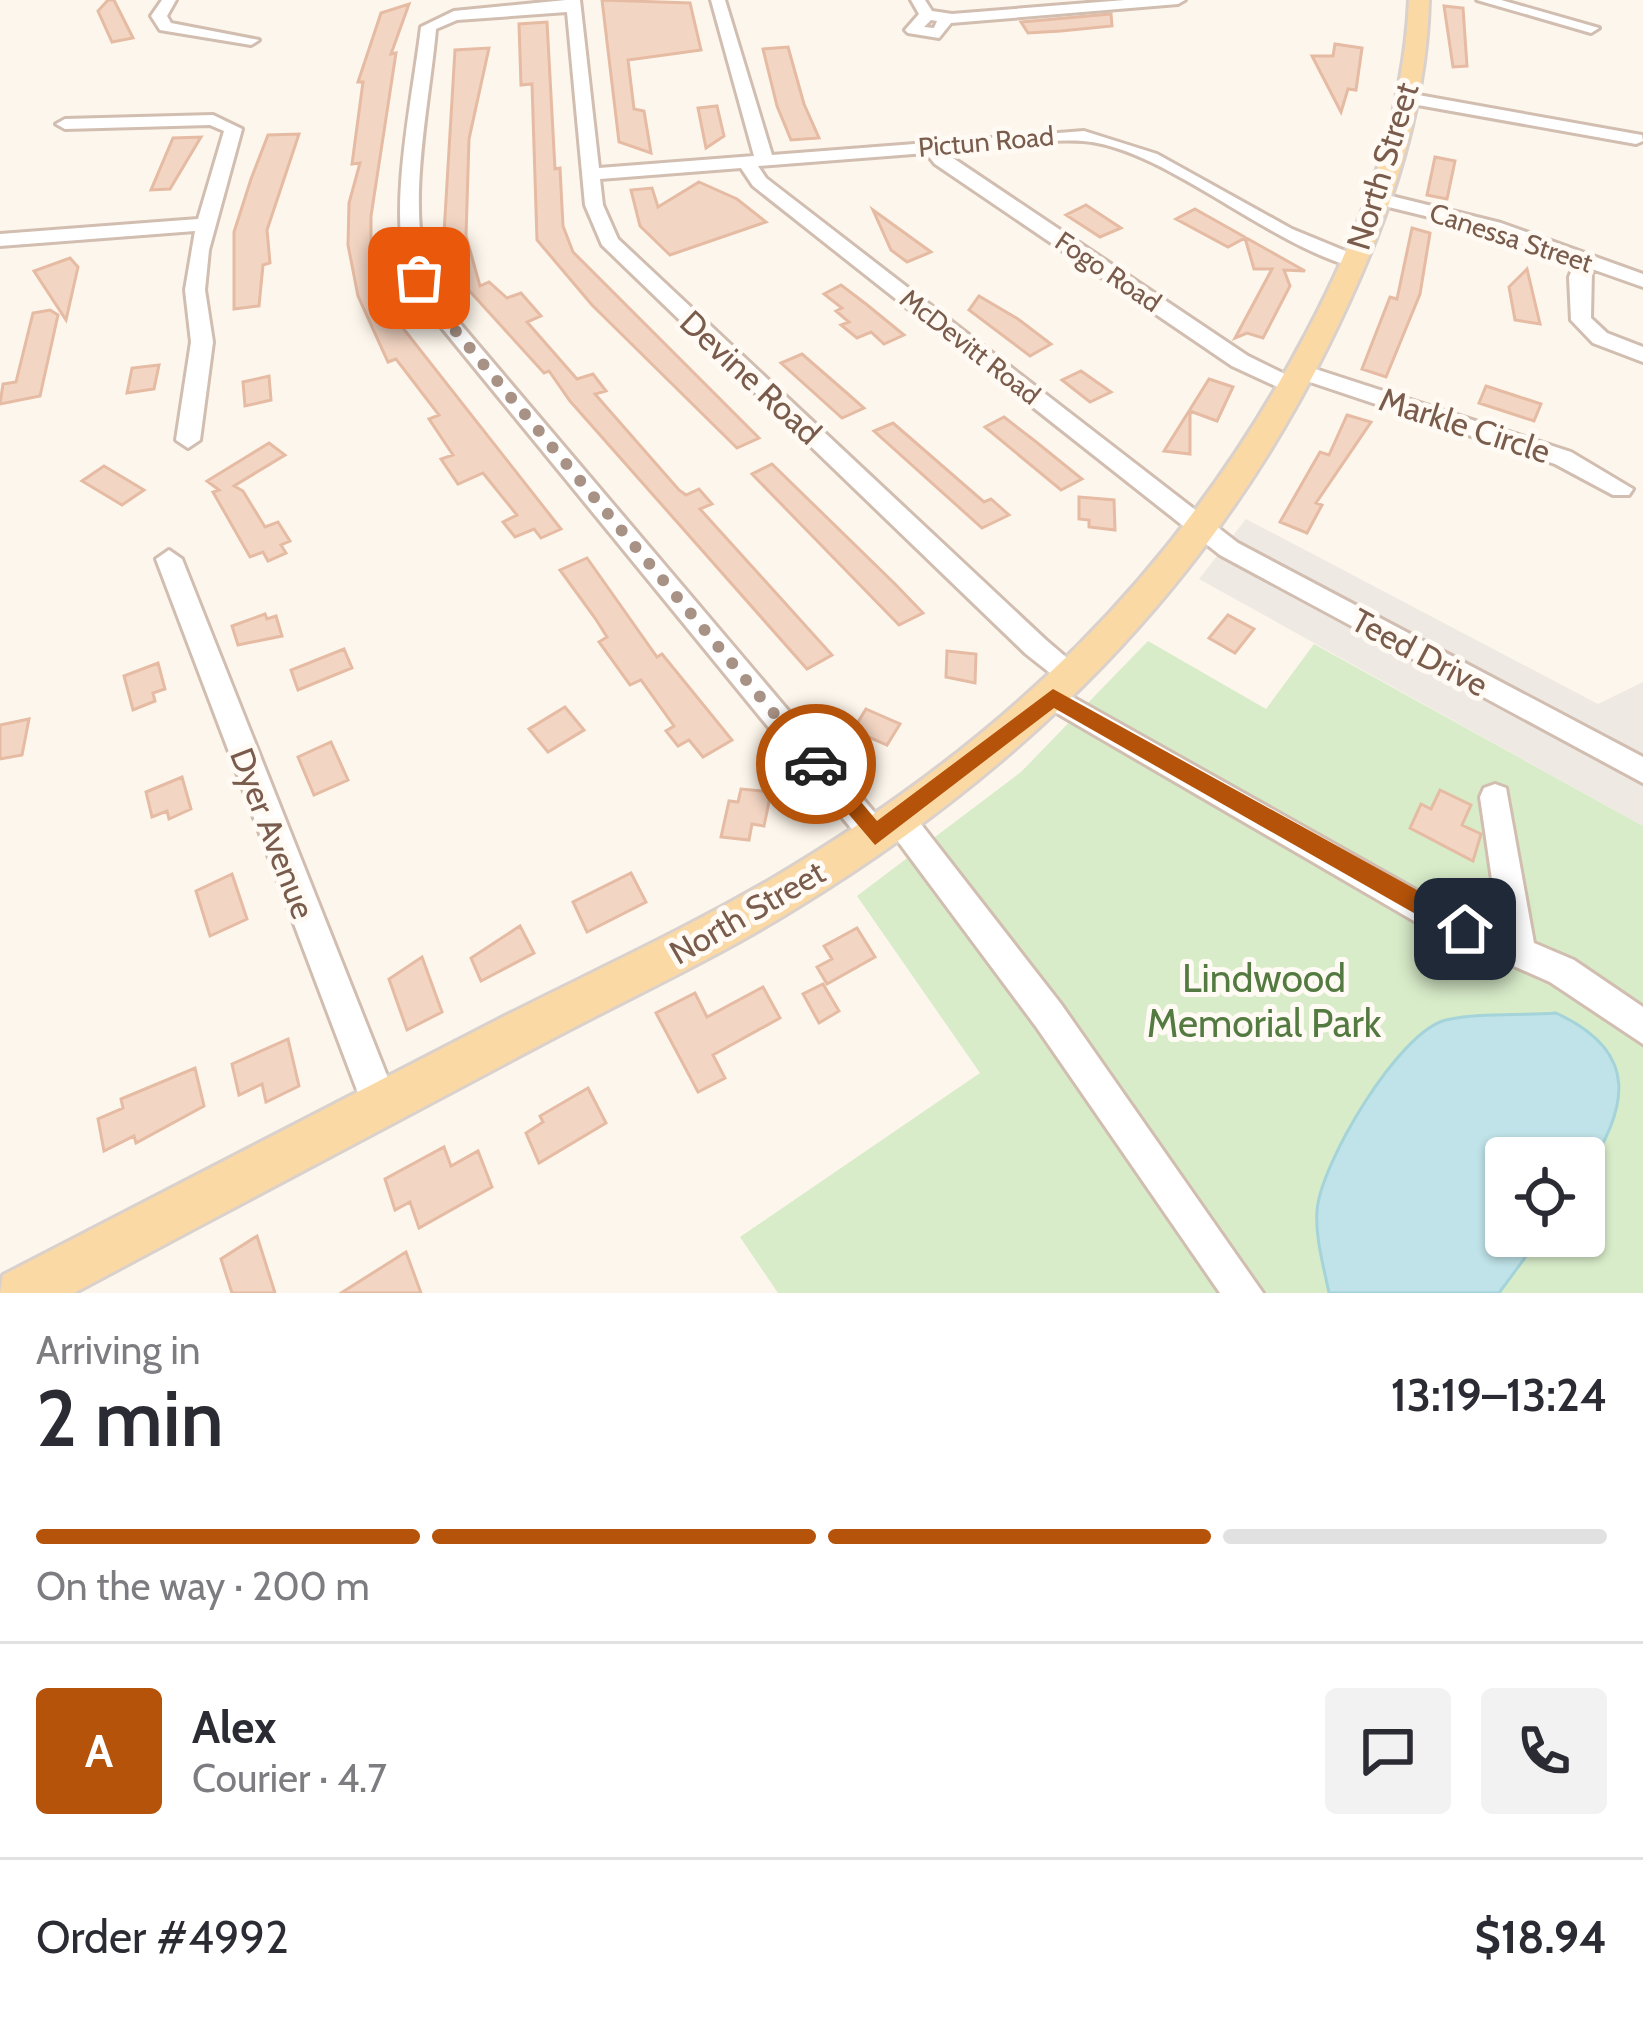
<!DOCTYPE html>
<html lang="en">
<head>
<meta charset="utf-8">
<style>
	body { margin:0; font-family:Cabin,sans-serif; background:#f2f2f3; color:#2b2b33; height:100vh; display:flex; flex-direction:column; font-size:45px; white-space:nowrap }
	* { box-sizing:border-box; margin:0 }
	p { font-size:39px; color:#7c7c81 }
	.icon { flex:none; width:66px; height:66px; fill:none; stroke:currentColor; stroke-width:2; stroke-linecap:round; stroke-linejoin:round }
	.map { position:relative; height:1293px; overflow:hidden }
	.panel { display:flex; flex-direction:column; background:#fff; flex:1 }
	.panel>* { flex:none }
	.buttons { position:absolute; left:1485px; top:1137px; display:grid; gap:24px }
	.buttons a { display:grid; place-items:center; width:120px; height:120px; border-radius:12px; background:#fff; box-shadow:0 3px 9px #0004; font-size:60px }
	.pin { position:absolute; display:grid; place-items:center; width:102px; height:102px; color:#fff; margin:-51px; border-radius:24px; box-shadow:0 6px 18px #0006 }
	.courier { position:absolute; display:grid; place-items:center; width:120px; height:120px; margin:-60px; border:9px solid #b45309; border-radius:50%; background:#fff; color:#222; box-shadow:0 3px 15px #0007 }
	.head em { font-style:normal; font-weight:600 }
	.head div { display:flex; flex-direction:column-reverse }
	.head { display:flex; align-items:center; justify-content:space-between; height:204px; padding:0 36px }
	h1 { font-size:78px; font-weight:600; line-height:90px }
	.bar { display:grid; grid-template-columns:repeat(4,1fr); gap:18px 12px; align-content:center; height:144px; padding:0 36px }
	.bar i { height:15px; border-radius:9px; background:#e1e1e2 }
	.bar .on { background:#b45309 }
	.bar p { grid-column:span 4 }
	.line { display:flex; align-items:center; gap:30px; padding:0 36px; border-top:3px solid #e1e1e2 }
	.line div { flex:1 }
	.round { display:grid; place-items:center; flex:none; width:126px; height:126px; border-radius:12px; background:#f2f2f3 }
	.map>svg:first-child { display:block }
	.industrial { fill:#efe9e4 }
	.green { fill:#d8ecc9; fill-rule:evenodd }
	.water { fill:#bfe3e8; stroke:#a5d3da; stroke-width:3 }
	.building { fill:#f3d5c3; stroke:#e6bba3; stroke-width:3 }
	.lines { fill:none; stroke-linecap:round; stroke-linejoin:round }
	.minor-casing { stroke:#d1beb0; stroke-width:6 }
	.major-casing { stroke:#dad1cd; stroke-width:6 }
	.minor { fill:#fff; fill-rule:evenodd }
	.major { fill:#fbd9a5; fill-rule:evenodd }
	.route { fill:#b45309 }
	.done { stroke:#a89285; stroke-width:12; stroke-dasharray:0 21.6 }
	.labels { text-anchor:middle; stroke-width:10; stroke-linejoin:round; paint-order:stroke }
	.far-street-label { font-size:27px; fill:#7a5c4d; stroke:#fffaf3 }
	.street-label { font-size:33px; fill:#7a5c4d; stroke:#fffaf3 }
	.near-park-label { font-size:39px; fill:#537a41; stroke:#fffaf3 }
</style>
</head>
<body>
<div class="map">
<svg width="1643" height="1293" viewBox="0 0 1643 1293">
	<rect width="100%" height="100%" fill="#fdf6ec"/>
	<path class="industrial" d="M1246 519 1598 704 1643 682V826L1199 579Z"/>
	<path class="green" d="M1148 641 1266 709 1314 644 1643 826V1293H778L740 1237 980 1073 857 896 1021 772ZM1506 1158H1584V1236H1506Z"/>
	<path class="water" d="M1556 1013C1643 1053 1627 1109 1584 1176V1158H1506V1236H1541L1499 1293H1329C1324 1267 1315 1238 1317 1211 1320 1164 1399 1031 1446 1020 1480 1012 1521 1016 1556 1013Z"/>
	<path class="building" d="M108 0H114L133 38 112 42 98 11Z
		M602 0 690 3 701 50 628 60 634 109 644 111 651 153 619 142Z
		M409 4 391 54 396 53 371 216V250L395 318 561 529 541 538 534 529 515 537 503 522 517 515 483 473 458 484 441 459 453 455 429 419 439 415 396 359 388 362 358 296 348 245 349 203 360 163 352 164 363 82H358L381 13Z
		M1444 6 1463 8 1467 66 1453 67Z
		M1111 14 1112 26 1061 31 1028 33 1021 22Z
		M547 22 555 169 560 168 563 226 573 252 759 438 737 448 592 305 537 240 532 84 521 85 519 24Z
		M1335 44 1362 48 1356 90 1348 89 1341 112 1312 56H1333Z
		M788 47 804 104 819 138 791 140 777 106 763 49Z
		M489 48 469 139 466 236 480 286 489 282 507 298 521 293 541 316 527 322 577 379 593 374 606 391 595 394 679 490 686 495 699 489 712 504 700 509 832 655 807 669 570 401 549 371 544 373 455 275 444 233 455 50Z
		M717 106 724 136 706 148 698 108Z
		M299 134 267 230 270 263 263 265 259 306 234 309V232L251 179 268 135Z
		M201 137 170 189 151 190 173 138Z
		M1435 157 1455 161 1447 199 1427 195Z
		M699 182 737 199 766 222 670 255 640 226 631 190 652 188 658 207Z
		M1086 205 1121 228 1100 237 1066 215Z
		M1195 209 1305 271 1284 270 1290 286 1263 338 1247 333 1235 338 1272 269H1254L1245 238 1228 247 1176 219Z
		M873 210 931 252 907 262 891 250Z
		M1412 228 1430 233 1420 294 1386 377 1362 369 1390 297 1397 299Z
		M70 258 78 267 66 320 34 271Z
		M1527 269 1540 324 1515 320 1509 287Z
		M841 285 866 304 904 335 884 344 871 332 857 338 841 325 849 322 836 311 842 308 824 294Z
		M979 296 1018 319 1051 344 1030 356 969 310Z
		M50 310 58 315 40 396 0 404 3 384 16 382 33 313Z
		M802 354 848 394 864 408 842 418 781 363Z
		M159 365 154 389 127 393 132 368Z
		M1081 371 1111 392 1090 402 1062 380Z
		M269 376 271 400 245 406 243 382Z
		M1209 379 1233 387 1217 421 1190 411V454L1164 451Z
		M1486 386 1541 404 1534 421 1479 403Z
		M1347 415 1371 422 1316 503 1322 505 1307 533 1280 522 1320 452 1329 455Z
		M1004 417 1035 441 1082 479 1061 490 985 427Z
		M893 423 984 502 991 499 1009 515 982 528 874 431Z
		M269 443 285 455 234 486 243 491 265 527 278 522 290 541 281 545 286 553 268 561 263 552 250 557 213 492 219 490 207 481Z
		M772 464 895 584 923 613 899 625 752 474Z
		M104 466 144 490 122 505 82 481Z
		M1079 497 1114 500 1115 530 1089 527V520L1079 519Z
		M587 558 657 657 662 654 732 740 703 757 689 740 678 746 666 731 674 726 641 680 630 685 599 642 607 637 595 618 560 570Z
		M265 614 267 619 276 616 282 636 238 645 232 626Z
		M1228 615 1254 629 1235 653 1209 638Z
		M344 649 352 668 298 690 291 670Z
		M947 651 976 654 975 683 946 677Z
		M158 663 165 689 153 693 155 701 133 710 124 676Z
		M565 707 584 730 548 752 529 729Z
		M866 709 900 724 887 745 853 730Z
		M29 719 22 755 0 759V725Z
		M331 742 348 780 314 795 298 757Z
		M182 777 191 809 169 819 167 811 152 817 146 792Z
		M741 789 771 792 764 826 752 824 749 840 721 837 729 801 738 802Z
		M1440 790 1471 805 1462 825 1481 834 1473 861 1410 828 1421 804 1431 809Z
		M631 873 646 902 587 932 573 902Z
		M232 874 247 919 210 936 196 891Z
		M520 926 534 953 481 981 471 958Z
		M857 928 875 957 827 984 817 967 832 959 824 946Z
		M422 957 442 1012 407 1030 389 979Z
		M823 984 839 1011 819 1023 803 994Z
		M763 987 780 1018 713 1055 725 1078 698 1092 656 1013 695 993 707 1017Z
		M288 1039 299 1086 266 1102 262 1084 239 1095 232 1064Z
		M195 1068 204 1106 136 1143 134 1136 104 1151 98 1119 123 1108 121 1099Z
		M588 1088 606 1123 539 1163 526 1133 543 1122 540 1116Z
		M444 1147 451 1166 478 1151 492 1187 419 1228 410 1202 395 1210 385 1179Z
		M257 1236 275 1293H232L221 1259Z
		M406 1252 421 1293H341Z"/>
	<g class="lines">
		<defs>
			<path id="minor" d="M162 0H176L167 16 171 23 259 40 251 45 160 30 151 16Z
				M566 0H580L599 168 754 156 711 0H725L772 155 1084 131 1157 154 1292 229 1360 257 1363 261 1353 267C1266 243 1162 147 1083 141 1039 138 988 149 944 152L1248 356 1303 383V393L1295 395 1232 366 935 164 926 153 758 166 766 178 1238 543 1643 757V783L1220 555 753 186 741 168 600 179 603 205 618 239 1046 640 1088 676 1084 684H1064L1026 654 602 245 585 205 567 12 457 20 436 29C430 100 406 205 428 272 433 289 447 305 457 320L886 826 890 835 886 844 875 848 864 844 442 328C430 311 413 292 407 272 388 208 413 95 421 27L454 11Z
				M911 0H925L932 11 952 14 1125 0H1185L1178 4 951 23 939 38 908 33 905 30 919 14ZM931 20 937 21 934 28 924 27Z
				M1477 0H1501L1599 28 1591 33Z
				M1407 93 1636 134 1642 135 1643 141 1636 144 1401 102V94Z
				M213 115 242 129 209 250 205 290 213 342 200 440 188 448 176 440 191 342 185 290 195 231 0 246V234L198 219 224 131 210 125 65 129 56 124 65 119Z
				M1379 193 1501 223 1643 274V287L1592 269 1591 318 1607 333 1643 347V362L1593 343 1571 320 1569 277 1575 263 1487 231 1372 203V195Z
				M1303 365 1571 452 1633 489 1629 495H1613L1555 464 1295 377 1292 372Z
				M169 550 182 559 399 1106 394 1119 381 1124 368 1119 363 1106 156 559Z
				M1053 686 1443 905 1499 928 1480 797 1484 788 1495 784 1506 788 1534 943 1574 960 1643 1007V1044L1550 982 1421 925 1043 705 1039 697 1043 689Z
				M899 806 910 810 1061 1004 1263 1293H1220L1037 1028 888 828 884 819 888 810Z"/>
			<path id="major" d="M1409 0H1429C1426 123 1381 239 1327 348 1208 588 1025 768 798 907 718 957 629 998 546 1042 388 1126 231 1209 74 1293H0L3 1275C169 1189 335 1104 501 1018 590 973 682 931 768 881 1003 743 1180 574 1307 332 1361 229 1404 117 1409 0Z"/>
		</defs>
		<use href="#minor" class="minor-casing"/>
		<use href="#major" class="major-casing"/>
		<use href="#minor" class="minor"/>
		<use href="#major" class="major"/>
	</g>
	<path class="route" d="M1053 689 1473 921V937H1456L1054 708 875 845 806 764 809 758H824L877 821Z"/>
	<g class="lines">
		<path class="done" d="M419 278 449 323 816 764"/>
	</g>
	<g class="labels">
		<g class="far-street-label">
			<text transform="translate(986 142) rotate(-5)" y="9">Pictun Road</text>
			<text transform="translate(1511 238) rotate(18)" y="9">Canessa Street</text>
			<text transform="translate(1108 272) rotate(34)" y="9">Fogo Road</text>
			<text transform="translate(970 347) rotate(38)" y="9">McDevitt Road</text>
		</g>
		<g class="street-label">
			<text transform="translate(1382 166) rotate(-73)" y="12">North Street</text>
			<text transform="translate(751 377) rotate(43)" y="12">Devine Road</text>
			<text transform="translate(1465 425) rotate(18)" y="12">Markle Circle</text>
			<text transform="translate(1420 652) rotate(28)" y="12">Teed Drive</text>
			<text transform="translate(273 833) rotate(69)" y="12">Dyer Avenue</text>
			<text transform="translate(747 912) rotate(-30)" y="12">North Street</text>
		</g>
		<g class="near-park-label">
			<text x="1264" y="992">Lindwood<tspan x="1264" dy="45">Memorial Park</tspan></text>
		</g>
	</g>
</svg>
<div class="buttons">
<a><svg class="icon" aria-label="locate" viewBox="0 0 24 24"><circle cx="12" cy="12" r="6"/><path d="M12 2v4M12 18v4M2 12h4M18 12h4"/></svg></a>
</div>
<div class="pin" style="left:419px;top:278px;background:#ea580c"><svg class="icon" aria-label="bag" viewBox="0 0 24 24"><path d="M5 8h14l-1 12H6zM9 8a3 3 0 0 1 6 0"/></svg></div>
<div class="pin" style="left:1465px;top:929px;background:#1f2937"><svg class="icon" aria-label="home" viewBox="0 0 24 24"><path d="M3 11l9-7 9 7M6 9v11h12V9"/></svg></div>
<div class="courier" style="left:816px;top:764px"><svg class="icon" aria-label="car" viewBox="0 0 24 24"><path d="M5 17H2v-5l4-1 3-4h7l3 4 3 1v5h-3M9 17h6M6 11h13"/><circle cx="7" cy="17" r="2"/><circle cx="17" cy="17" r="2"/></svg></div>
</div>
<section class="panel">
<div class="head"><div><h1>2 min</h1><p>Arriving in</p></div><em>13:19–13:24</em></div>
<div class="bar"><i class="on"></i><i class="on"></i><i class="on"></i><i></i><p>On the way · 200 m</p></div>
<div class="line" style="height:216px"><b class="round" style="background:#b45309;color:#fff">A</b><div><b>Alex</b><p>Courier · 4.7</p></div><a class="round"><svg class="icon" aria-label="chat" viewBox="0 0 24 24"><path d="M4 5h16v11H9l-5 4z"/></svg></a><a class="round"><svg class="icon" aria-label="phone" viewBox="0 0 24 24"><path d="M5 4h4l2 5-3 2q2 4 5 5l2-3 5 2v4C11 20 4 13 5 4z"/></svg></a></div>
<div class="line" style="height:156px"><div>Order #4992</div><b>$18.94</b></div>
</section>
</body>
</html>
